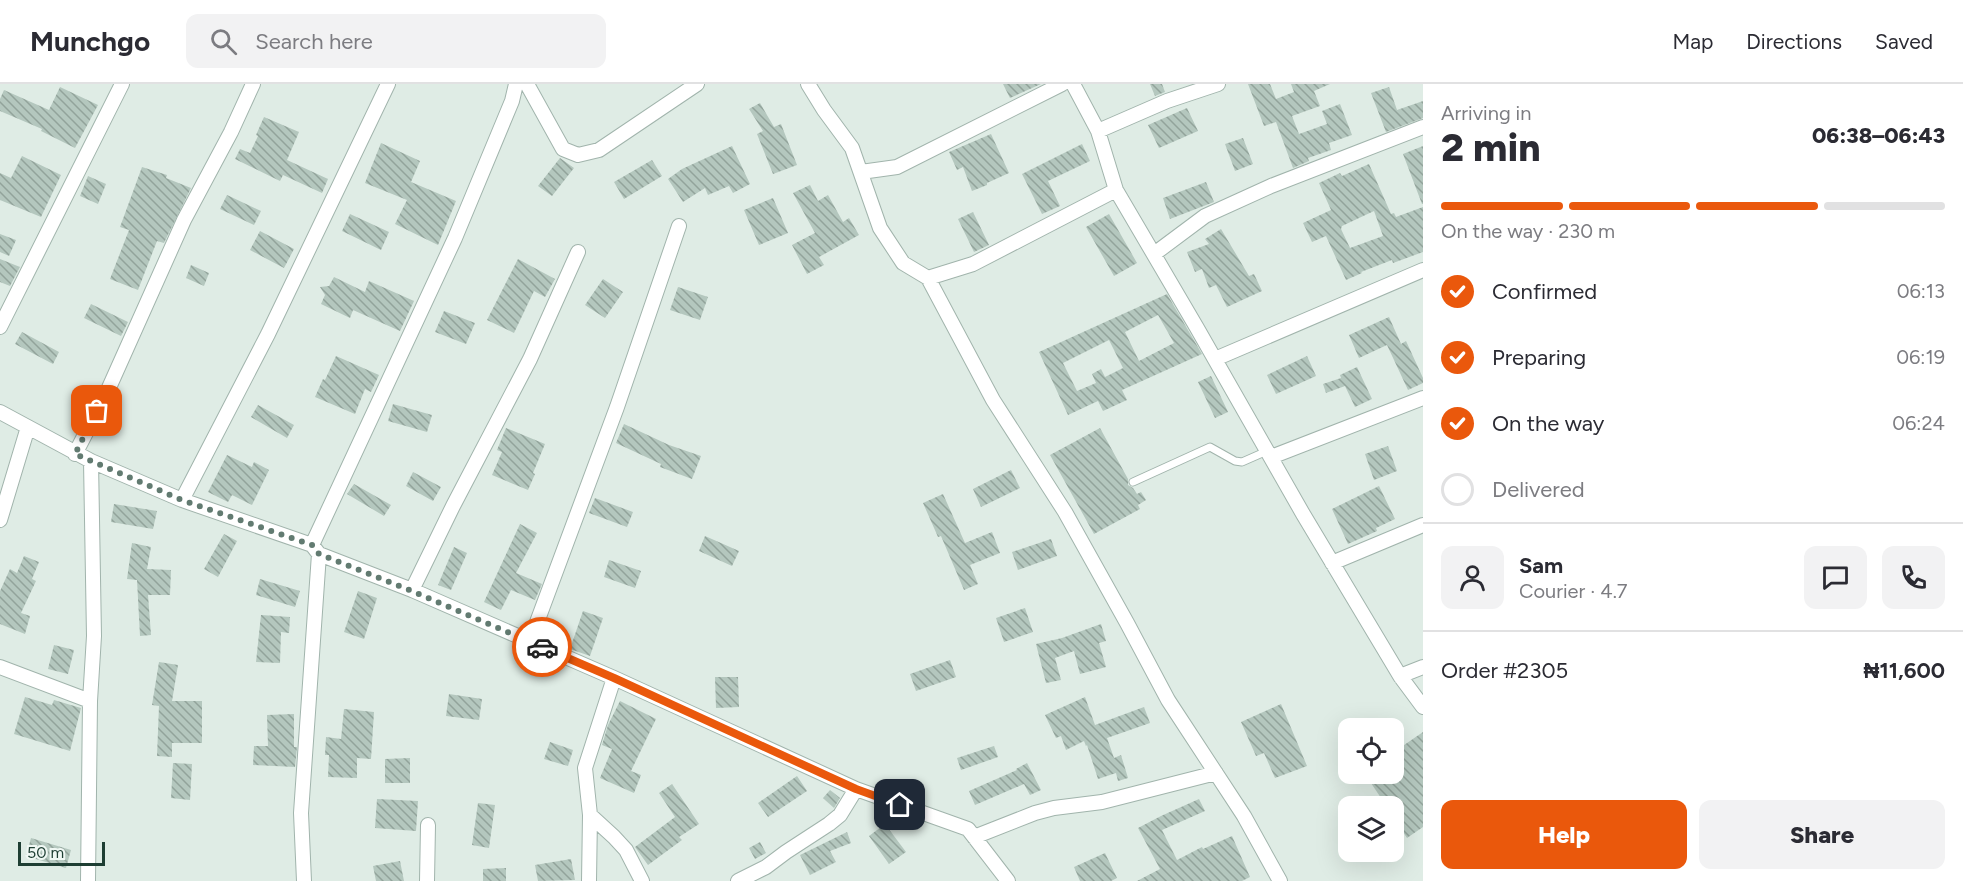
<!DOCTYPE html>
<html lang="en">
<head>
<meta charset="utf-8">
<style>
	body { margin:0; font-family:Figtree,sans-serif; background:#f2f2f3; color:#2b2b33; height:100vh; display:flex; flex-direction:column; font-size:22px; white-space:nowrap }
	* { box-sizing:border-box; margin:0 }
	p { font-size:20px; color:#7c7c81 }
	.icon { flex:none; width:33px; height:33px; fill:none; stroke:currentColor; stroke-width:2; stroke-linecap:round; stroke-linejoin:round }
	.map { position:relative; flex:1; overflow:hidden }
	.details { display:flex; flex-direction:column; background:#fff; width:540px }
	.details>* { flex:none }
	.tools { position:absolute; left:1338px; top:634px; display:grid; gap:12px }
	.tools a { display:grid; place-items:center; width:66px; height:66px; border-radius:12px; background:#fff; box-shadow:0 6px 24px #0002; font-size:30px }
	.scale { position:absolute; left:18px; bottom:15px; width:87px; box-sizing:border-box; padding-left:6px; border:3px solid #1e3e33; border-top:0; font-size:16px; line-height:21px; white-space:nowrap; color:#1e3e33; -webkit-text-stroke:4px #f0f8f4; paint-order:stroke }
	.pin { position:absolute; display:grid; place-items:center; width:51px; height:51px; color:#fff; margin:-26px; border-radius:12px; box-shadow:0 3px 9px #0006 }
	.courier { position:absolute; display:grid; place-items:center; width:60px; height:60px; margin:-30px; border:4px solid #ea580c; border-radius:50%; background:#fff; color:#222; box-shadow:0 2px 8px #0007 }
	.headline em { font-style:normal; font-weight:800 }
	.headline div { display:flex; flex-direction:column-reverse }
	.headline { display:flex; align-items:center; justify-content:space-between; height:102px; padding:0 18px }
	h1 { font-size:39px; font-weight:800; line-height:45px }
	.bar { display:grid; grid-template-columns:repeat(4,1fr); gap:9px 6px; align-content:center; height:72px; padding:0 18px }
	.bar i { height:8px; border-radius:4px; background:#e1e1e2 }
	.bar .on { background:#ea580c }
	.bar p { grid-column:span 4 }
	.line { display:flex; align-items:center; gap:15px; padding:0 18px; border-top:2px solid #e1e1e2 }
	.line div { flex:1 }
	.round { display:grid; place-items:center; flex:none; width:63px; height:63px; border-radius:12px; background:#f2f2f3 }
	ol { padding:0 18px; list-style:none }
	li { display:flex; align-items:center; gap:18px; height:66px }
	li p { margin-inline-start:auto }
	li .icon { padding:6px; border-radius:50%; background:#ea580c; color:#fff; stroke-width:4 }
	li:last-child { color:#7c7c81 }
	li i { width:33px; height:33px; border:3px solid #e1e1e2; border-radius:50% }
	.button { display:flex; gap:12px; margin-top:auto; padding:12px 18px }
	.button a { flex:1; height:69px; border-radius:12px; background:#ea580c; color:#fff; font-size:24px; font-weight:800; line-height:69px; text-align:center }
	.button a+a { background:#f2f2f3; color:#2b2b33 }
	header { display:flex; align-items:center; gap:36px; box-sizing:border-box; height:84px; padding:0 30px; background:#fff; border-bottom:2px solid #e1e1e2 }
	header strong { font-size:28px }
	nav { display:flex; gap:33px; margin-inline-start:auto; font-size:21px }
	.search { width:420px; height:54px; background:#f2f2f3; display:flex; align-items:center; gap:15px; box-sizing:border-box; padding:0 21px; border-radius:12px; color:#7c7c81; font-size:22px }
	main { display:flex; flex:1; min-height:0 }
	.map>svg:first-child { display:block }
	.building { fill:url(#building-back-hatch); fill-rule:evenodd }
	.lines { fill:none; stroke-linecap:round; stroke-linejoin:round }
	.lane-casing { stroke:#a1b4ac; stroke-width:9 }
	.street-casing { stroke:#a1b4ac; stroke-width:16 }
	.lane { stroke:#fff; stroke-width:7 }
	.street { stroke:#fff; stroke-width:14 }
	.done { stroke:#627b71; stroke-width:6; stroke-dasharray:0 10.8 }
	.route { stroke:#ea580c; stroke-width:8 }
</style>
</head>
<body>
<header>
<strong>Munchgo</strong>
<div class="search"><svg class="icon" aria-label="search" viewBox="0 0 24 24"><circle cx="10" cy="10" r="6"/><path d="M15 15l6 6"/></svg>Search here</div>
<nav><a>Map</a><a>Directions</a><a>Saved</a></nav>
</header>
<main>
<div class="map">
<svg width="1423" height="797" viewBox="0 0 1423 797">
	<defs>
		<pattern id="building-back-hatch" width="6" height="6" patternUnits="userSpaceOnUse" patternTransform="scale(1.5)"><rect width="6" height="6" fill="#b4c7be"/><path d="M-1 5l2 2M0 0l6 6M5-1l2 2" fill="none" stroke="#92a39b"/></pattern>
	</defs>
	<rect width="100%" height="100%" fill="#dfece5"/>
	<path class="building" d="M1003 0H1041L1010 14Z
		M1150 0H1162L1165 8 1155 12Z
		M1248 0H1270L1276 15 1294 8 1291 0H1330L1314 7 1320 22 1292 32 1299 50 1327 40 1322 27 1340 20 1352 51 1329 59 1331 66 1308 74 1309 77 1293 84 1276 38 1264 42Z
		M60 3 98 21 75 64 41 47 42 45 0 27V15L4 6 49 26Z
		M1389 3 1397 26 1423 17V34L1386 48 1371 9Z
		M760 19 774 43 781 40 797 81 773 90 757 50 763 47 749 25Z
		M1187 24 1198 47 1159 64 1148 41Z
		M264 33 299 48 287 76 328 95 322 109 283 91 280 97 235 75 240 65 250 69 258 52 256 51Z
		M991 50 1009 89 987 99V101L972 107 963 83 957 86 949 68Z
		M1243 54 1253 80 1235 87 1225 60Z
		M381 59 420 77 411 98 456 117 438 161 395 140 407 116 365 99Z
		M1082 60 1090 77 1048 97 1060 122 1042 130 1022 90Z
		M732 62 750 100 733 109 729 102 708 111 705 104 683 118 668 95 682 85Z
		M1423 62V120H1422L1403 70Z
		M22 72 61 91 41 133 0 116V89L11 94Z
		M560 74 574 84 552 112 538 102Z
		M652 76 662 92 624 115 614 98Z
		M1369 80 1391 130 1394 129 1396 133 1423 123V168L1393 179 1392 176 1361 188 1362 189 1346 196 1326 152 1312 158 1303 139 1331 126 1319 99 1340 89 1342 92ZM1374 127 1383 152 1350 164 1341 145 1342 142Z
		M142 83 167 91 166 94 191 104 164 159 157 157 138 206 110 195 129 146 120 143Z
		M88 92 106 100 98 120 80 112Z
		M1206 98 1214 118 1170 135 1163 114Z
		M810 101 818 117 828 111 843 138 849 134 859 151 819 173 824 181 807 190 792 161 815 149 793 109Z
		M227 111 261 127 254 141 220 125Z
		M773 114 788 149 759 161 744 126Z
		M973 128 989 161 974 168 958 135Z
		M350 130 389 148 381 166 342 147Z
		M1109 130 1137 179 1114 192 1086 143Z
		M1221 145 1249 192 1254 190 1262 207 1227 223 1216 201 1209 204 1202 185 1195 188 1187 168 1209 160 1205 155Z
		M260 147 294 165 284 184 250 166Z
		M0 150 16 156 9 172 0 168Z
		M0 175 20 183 10 202 0 198Z
		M518 175 555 195 545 213 534 207 514 249 487 236Z
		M191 181 209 189 204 202 186 194Z
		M334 193 365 208 369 197 414 217 400 247 353 226 350 234 321 220 325 211 320 203 329 202Z
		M603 195 623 208 605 234 585 221Z
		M678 203 708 213 700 236 670 226Z
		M1167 210 1202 270 1122 306 1127 316 1103 327 1098 317 1068 331 1039 268ZM1158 231 1174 259 1139 277 1125 248ZM1109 256 1123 284 1105 293 1101 285 1092 290 1096 299 1077 307 1063 279Z
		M91 220 128 238 121 252 84 234Z
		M444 227 475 239 466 260 435 248Z
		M1389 233 1401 260 1406 257 1423 294V299L1408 306 1387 261 1359 274 1349 251Z
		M22 248 59 268 53 280 15 260Z
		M336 272 379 291 371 308 365 305 355 330 315 313 323 295 325 296Z
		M1307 272 1316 292 1276 310 1267 291Z
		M1357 283 1372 315 1355 323 1345 302 1326 309 1323 300 1341 294 1340 291Z
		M1211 292 1228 328 1215 334 1198 298Z
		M393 320 432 331 427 348 388 337Z
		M258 321 294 341 287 354 251 333Z
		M624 340 669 361 701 372 692 395 660 383 661 380 616 359Z
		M506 344 545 360 533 389 535 390 528 406 492 391 502 368 497 366Z
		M1100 344 1128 395V401L1133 404 1137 410 1141 408 1146 416 1138 421 1140 425 1094 450 1050 371Z
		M1388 362 1397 387 1374 396 1365 370Z
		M227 371 252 383 254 378 269 386 252 421 232 411 228 418 208 408Z
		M1011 386 1020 404 981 423 973 405Z
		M413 388 441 403 433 417 406 402Z
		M354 400 391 421 384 432 347 410Z
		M1379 402 1395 435 1376 444 1377 447 1348 460 1332 425Z
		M943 410 965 459 992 448 1000 469 970 481 978 500 964 506 941 452 938 453 923 419Z
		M595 414 633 428 627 443 589 429Z
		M114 420 157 427 153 445 111 438Z
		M520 440 537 449 516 489 542 500 535 516 511 506 501 526 484 518Z
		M224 450 237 457 218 493 204 485Z
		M705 452 739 467 732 482 699 467Z
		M1051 455 1057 472 1018 486 1012 468Z
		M132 459 151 463 147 485 171 486 170 511H148L151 551 140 552 137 496 127 495Z
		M454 463 467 469 451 506 438 501Z
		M24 472 39 478 32 495 36 497 21 529 30 532 25 550 0 540V507L10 485 17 489Z
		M609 476 641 487 635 504 604 493Z
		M260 495 300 507 295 523 256 511Z
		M358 507 377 514 364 555 344 548Z
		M1025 524 1033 548 1004 558 996 534Z
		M583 527 603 534 590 572 570 565Z
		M261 531 290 533 289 549 281 548 280 579 256 578Z
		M1101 540 1106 557 1099 559 1106 583 1080 590 1074 567 1055 574 1061 596 1046 599 1036 560 1062 554Z
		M54 561 74 566 68 590 48 585Z
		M950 576 956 593 916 607 910 590Z
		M159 578 178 581 172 617H202V659H172V673L157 672 159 622 152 621Z
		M715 593H738L739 623 716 624Z
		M449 610 482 615 479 636 446 632Z
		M25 613 52 621 54 616 81 624 70 667 14 650Z
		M1085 613 1095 641 1144 623 1150 639 1107 654 1114 674 1121 671 1128 694 1118 697 1116 689 1098 695 1087 661 1086 662 1084 657 1066 666 1061 652 1056 654 1045 631Z
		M620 617 656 635 631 687 641 691 634 709 600 694 612 665 602 661 608 641Z
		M1281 620 1307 682 1275 694 1264 669 1256 672 1241 638Z
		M344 625 374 628 371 675 357 674V694L328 693 329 671H325L326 653 341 655Z
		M294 630V663H297L295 683 253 681 254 662H268L267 631Z
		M1423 648V743L1407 754 1394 734V723H1387L1365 690H1394V668Z
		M550 658 573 666 568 682 544 675Z
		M994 662 998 673 961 686 957 674Z
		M410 674V699H385V675Z
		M173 679 192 680 190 716 171 714Z
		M1027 679 1041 706 1030 711 1024 700 975 721 969 707 1017 686 1016 685Z
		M797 692 807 707 768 733 758 719Z
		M672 700 699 740 679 753 682 756 648 781 635 763 675 733 659 709Z
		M830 706 840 714 834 724 823 714Z
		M377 715 418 717 416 747 375 744Z
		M1199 715 1205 727 1162 746 1177 776 1202 763 1203 765 1232 752 1250 793 1242 797H1137L1160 785 1138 744 1161 732Z
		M478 719 495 721 489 764 472 761Z
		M885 740 906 768 889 780 869 752Z
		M847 748 851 759 830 767 836 778 810 791 800 771Z
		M31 754 71 766 66 784 26 772Z
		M760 758 766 769 755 775 749 764Z
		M1105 769 1117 794 1111 797H1080L1074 783Z
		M571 775 575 796 538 797 535 781Z
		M400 777 404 797H376L373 782Z
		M506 784V797H483V785Z"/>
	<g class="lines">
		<defs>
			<path id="lane" d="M1133 398 1210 363 1235 377 1242 378 1267 367"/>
			<path id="street" d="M527 0 563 65 578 71 599 66 697 0
				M808 0 824 26 852 64 880 144 903 179 928 194 973 180 1116 106
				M1073 0 1098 47 1116 106 1197 244 1303 430 1400 592 1423 623
				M1098 47 1167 17 1218 0
				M861 88 897 83 1062 0
				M1154 170 1205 132 1271 102 1423 43
				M928 194 993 316 1065 428 1127 539 1168 616 1244 732 1280 797
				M0 243 122 0
				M1215 275 1423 186
				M0 328 91 377 182 416 312 461 319 470 412 506 614 594 856 705 968 745 1008 797
				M75 370 108 306 184 136 231 48 253 0
				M1271 373 1423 314
				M182 416 268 250 388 0
				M0 436 28 343
				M312 461 455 154 512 17 516 0
				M1332 479 1423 441
				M412 506 453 422 530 275 578 168
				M530 557 617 323 679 142
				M0 583 90 617
				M1400 592 1423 583
				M590 731 614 753 626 766 642 797
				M974 753 1035 729 1054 724 1102 718 1216 689
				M88 797 90 617 94 552 91 377
				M304 797 301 729 319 470
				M427 797 428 741
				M589 797 590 731 585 684 614 594
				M738 797 766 783 786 768 829 740 840 731 856 705"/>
		</defs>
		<use href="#lane" class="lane-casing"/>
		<use href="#street" class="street-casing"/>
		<use href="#lane" class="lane"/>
		<use href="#street" class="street"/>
	</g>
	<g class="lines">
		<path class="done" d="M97 327 75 370 182 416 312 461 319 470 412 507 542 563"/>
		<path class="route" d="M542 563 614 594 856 705 900 721"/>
	</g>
</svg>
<div class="tools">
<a><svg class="icon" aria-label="locate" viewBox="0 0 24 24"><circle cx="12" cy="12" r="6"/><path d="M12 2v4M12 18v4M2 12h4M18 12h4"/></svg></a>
<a><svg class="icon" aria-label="layers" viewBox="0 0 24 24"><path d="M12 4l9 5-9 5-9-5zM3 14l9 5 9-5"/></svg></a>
</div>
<div class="scale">50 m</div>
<div class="pin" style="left:97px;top:327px;background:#ea580c"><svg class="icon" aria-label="bag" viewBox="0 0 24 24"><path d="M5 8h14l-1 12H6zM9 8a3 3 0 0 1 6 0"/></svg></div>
<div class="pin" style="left:900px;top:721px;background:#1f2937"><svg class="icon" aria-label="home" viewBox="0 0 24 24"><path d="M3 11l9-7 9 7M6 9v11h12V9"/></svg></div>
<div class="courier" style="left:542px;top:563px"><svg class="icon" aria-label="car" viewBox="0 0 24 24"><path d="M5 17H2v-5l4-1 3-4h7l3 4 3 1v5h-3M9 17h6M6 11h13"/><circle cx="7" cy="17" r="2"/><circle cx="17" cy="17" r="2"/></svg></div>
</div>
<section class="details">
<div class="headline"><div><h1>2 min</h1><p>Arriving in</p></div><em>06:38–06:43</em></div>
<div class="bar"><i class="on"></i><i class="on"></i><i class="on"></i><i></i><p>On the way · 230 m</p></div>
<ol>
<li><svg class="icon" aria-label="check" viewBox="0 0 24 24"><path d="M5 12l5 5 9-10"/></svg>Confirmed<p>06:13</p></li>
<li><svg class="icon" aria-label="check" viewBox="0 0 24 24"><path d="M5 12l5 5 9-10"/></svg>Preparing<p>06:19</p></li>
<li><svg class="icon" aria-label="check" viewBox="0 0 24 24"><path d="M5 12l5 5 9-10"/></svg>On the way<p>06:24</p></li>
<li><i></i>Delivered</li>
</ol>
<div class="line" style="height:108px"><a class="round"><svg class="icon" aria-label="person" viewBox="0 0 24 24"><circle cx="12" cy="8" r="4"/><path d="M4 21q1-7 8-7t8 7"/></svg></a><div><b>Sam</b><p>Courier · 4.7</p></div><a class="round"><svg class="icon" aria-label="chat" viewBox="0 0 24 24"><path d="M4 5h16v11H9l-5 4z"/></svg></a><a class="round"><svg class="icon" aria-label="phone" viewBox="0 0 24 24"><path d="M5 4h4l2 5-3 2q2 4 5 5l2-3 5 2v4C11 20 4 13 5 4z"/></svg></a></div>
<div class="line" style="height:78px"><div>Order #2305</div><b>₦11,600</b></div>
<div class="button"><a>Help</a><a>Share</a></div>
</section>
</main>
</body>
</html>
